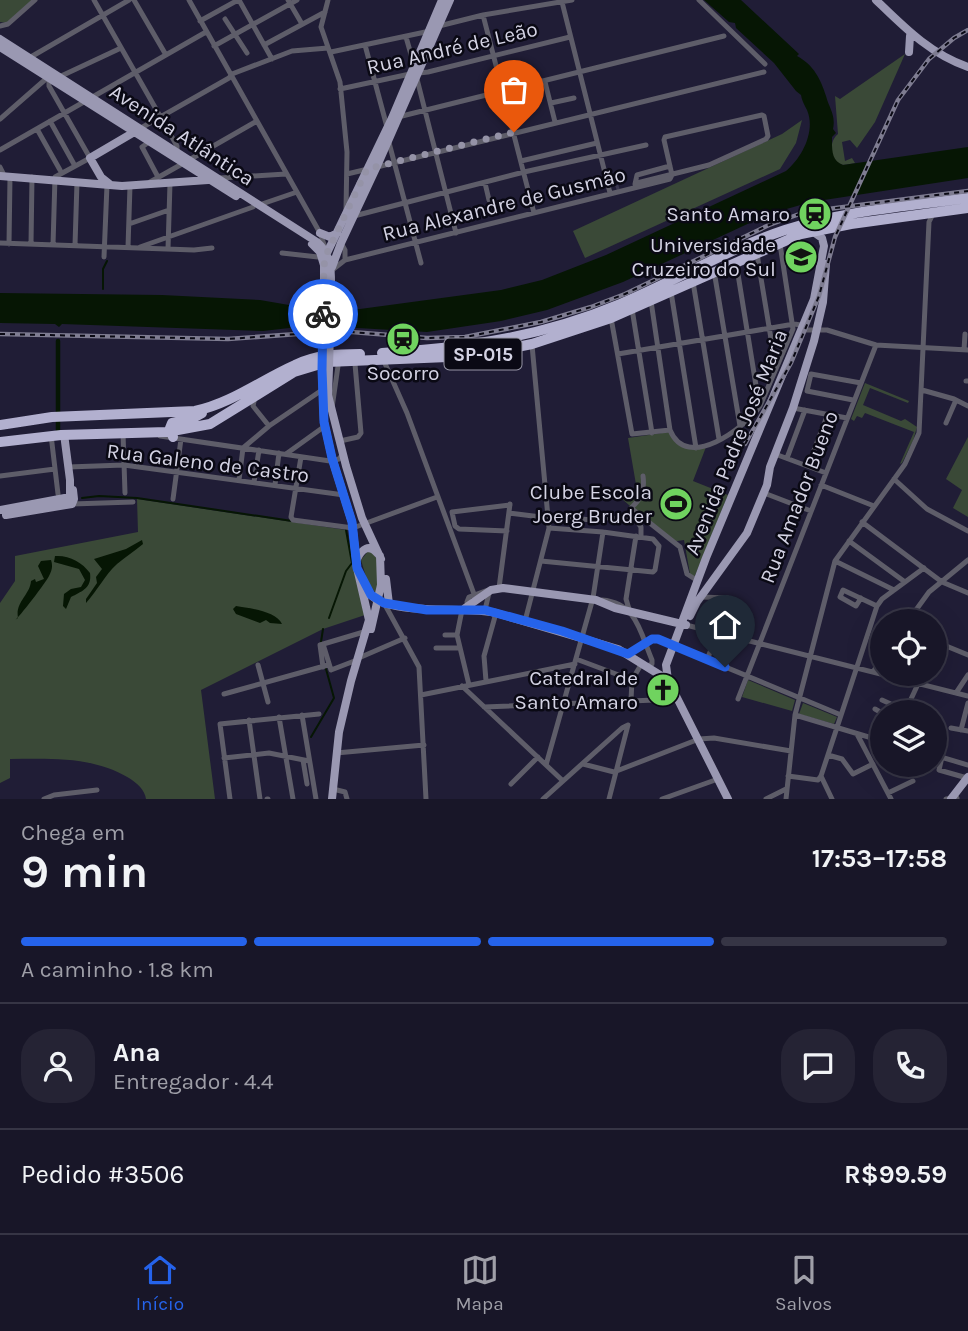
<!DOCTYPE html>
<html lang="pt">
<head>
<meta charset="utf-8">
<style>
	body { margin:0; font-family:Karla,sans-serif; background:#252334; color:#f1f3f6; height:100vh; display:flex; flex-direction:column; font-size:26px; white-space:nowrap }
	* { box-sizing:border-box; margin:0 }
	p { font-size:23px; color:#9f9fa8 }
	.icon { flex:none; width:38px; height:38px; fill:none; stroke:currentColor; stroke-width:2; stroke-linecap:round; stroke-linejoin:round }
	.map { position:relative; height:799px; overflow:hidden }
	.drawer { display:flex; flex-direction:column; background:#181628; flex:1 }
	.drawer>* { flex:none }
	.fabs { position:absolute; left:870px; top:609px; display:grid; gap:14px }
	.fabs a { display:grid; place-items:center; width:77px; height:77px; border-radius:50%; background:#181628; box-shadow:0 7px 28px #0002,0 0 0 2px #363545; font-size:35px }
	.pin { position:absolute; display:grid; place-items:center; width:60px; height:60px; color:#fff; margin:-72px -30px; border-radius:50% 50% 50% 0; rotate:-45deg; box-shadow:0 0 7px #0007 }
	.pin .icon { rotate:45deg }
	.courier { position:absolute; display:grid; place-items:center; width:70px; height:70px; margin:-35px; border:5px solid #2563eb; border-radius:50%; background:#fff; color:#222; box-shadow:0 2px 9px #0007 }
	.head em { font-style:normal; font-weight:700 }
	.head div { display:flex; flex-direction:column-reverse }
	.head { display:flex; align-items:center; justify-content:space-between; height:119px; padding:0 21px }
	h1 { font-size:46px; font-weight:700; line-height:52px }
	.bar { display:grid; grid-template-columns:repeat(4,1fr); gap:10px 7px; align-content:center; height:84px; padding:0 21px }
	.bar i { height:9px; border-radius:5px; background:#363545 }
	.bar .current { background:#2563eb }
	.bar p { grid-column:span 4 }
	.line { display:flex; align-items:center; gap:18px; padding:0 21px; border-top:2px solid #363545 }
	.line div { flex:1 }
	.round { display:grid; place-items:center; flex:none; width:74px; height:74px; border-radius:28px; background:#252334 }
	.tab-bar { display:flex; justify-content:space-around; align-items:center; height:98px; border-top:2px solid #363545; background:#181628; font-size:19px; color:#9f9fa8 }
	.tab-bar a { display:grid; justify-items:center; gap:4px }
	.tab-bar .current { color:#2563eb }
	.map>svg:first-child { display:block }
	.green { fill:#3a4937 }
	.water { fill:#061604 }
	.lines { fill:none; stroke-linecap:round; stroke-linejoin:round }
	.stream { stroke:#061604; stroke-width:2 }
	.river { stroke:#061604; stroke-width:4.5 }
	.minor-tunnel { stroke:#3b3850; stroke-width:5; stroke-dasharray:5 2.5; stroke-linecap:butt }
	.minor { stroke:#5e5d69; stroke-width:5 }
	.major { stroke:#9a98b2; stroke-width:8 }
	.highway { stroke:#b2b0cf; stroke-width:10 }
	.rail-casing { stroke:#7e7c91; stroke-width:4.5 }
	.rail { stroke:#0a0914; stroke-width:2; stroke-dasharray:5; stroke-linecap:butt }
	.major-bridge { stroke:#9a98b2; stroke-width:8 }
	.done { stroke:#9593a7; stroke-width:7; stroke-dasharray:0 12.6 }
	.route { stroke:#2563eb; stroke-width:9 }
	.labels { text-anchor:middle; stroke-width:5; stroke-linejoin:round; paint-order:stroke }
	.shield { fill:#0a0914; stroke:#9796a6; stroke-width:2 }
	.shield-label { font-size:19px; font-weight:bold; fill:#d4d3e4 }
	.street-label { font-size:21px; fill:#d4d3e4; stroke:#0a0914 }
	.poi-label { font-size:21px; fill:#d4d3e4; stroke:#0a0914; text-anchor:end }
</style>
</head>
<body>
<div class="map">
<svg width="968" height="799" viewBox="0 0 968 799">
	<rect width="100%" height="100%" fill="#201d36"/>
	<path class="green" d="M0 0H32L7 23 0 22Z
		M905 54 875 122 857 148 850 140 842 142 845 161 852 158 855 163C849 164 842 167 837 162 828 155 831 139 838 134L835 96 840 99Z
		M802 120 796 143 780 169 585 258 573 231 782 134Z
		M865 383 909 401 908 403 870 388 863 405 901 421 905 419 917 427 913 441 902 463 900 464 914 432 865 413 862 418 857 416 854 421 851 419Z
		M669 432 683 445 706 447 693 481 728 495 694 578 690 574 684 540 671 542 621 498 638 496 628 438Z
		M968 437V517L953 508 962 490 946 479Z
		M137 499 346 530 365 615 323 629 201 690 215 799H146C145 790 137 783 129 778 92 756 52 759 10 759V778L0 783V603L15 581V556L138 532Z
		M369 550 380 561 376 594 367 580 361 560Z
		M748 680 795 700 792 711 742 697Z
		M803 703 837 717 834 724 799 714Z"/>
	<path class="water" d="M704 0H741L799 54 797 56C814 65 821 80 826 96 829 108 836 115 833 129L836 133 832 137C832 149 831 161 843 165L968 147V178L811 202 769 214 623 282 547 310 501 321 427 332 340 327H298L263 331 62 324 59 327 55 324 0 323V293L162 295 260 300 312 309H360L501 290 542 280 606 255 786 171C802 158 816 131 807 110 804 104 802 101 801 95L796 91 774 63 736 28 735 23 729 22Z
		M142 540 143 544C135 551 125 557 117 564 104 576 98 590 86 603V599L97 583 96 577 102 569 94 559 126 549Z
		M55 556C69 555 82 562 90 573 92 588 82 591 71 597L66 609 63 606 64 594 71 589 81 587 85 580 79 569 54 562Z
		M51 560C53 566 52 570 49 576 47 581 18 619 15 620L18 618C15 602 30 595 31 581L35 579 36 582 44 579 38 566 41 561Z
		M236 606C249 608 276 611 282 624L270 623 266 620 260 623 236 614 233 609Z"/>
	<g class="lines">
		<path class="stream" d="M103 289V269L107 261
			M82 498 99 496 137 498 292 521
			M329 618 346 571 352 563 346 530
			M321 642 323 629
			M311 737 334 698 326 669"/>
		<path class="river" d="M58 341V431"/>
		<path class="minor-tunnel" d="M616 188 619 187"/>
		<path class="minor" d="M94 0 177 146V152
			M134 0 166 55
			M189 0 320 233 326 250
			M239 0 272 59
			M288 0 302 24
			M328 0 321 27 340 82 347 152 346 210
			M699 0 765 64
			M562 2 610 193
			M483 15 534 213
			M225 19 247 53
			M200 21 238 0
			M0 26 8 24 35 0
			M439 26 483 15 572 0
			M406 37 414 65
			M264 45 325 12
			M365 45 387 127
			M214 46 297 0
			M331 52 430 31
			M29 58 129 0
			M59 77 121 48
			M49 79V86L90 158 55 177 53 245
			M417 79 456 233
			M545 82 555 122
			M340 89 410 74 428 72 570 37
			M551 103 574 98
			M398 117 724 36
			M0 119 47 78
			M50 121 75 166
			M141 128 229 78 232 74 292 51 328 48
			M37 129 60 170
			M388 139 421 263
			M149 142 142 147 158 177
			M0 150 206 32
			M189 160 257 121
			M521 161 597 143
			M0 167 3 173
			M377 167 764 72
			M347 174 368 169
			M220 178 286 174
			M150 182 182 164
			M485 183 489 200
			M635 184 637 175 670 166
			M954 204 968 203
			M259 205 297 192
			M354 216 524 172 646 145
			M129 224 169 210
			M0 243 194 250 212 248
			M9 244 10 177
			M31 244 32 177
			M75 245 77 182
			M128 247 130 186
			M140 247 253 207
			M168 249 170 183
			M282 253 318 257
			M757 254 776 369
			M104 257 107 185
			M345 260 670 179 672 175 664 140 665 137 762 115 764 116 768 136 766 139 709 165 637 183
			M736 262 759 404
			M331 271 345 260V250L341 243
			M714 271 740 426
			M693 282 719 439
			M671 292 696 448
			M651 301 670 430
			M632 309 652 433
			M611 318 632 434 670 430C687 472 745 428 760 406L793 329 780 244
			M964 350 965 334
			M618 354 794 324 801 325 806 330H827L876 345 968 350
			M383 359 407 413 474 594
			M966 381H968
			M922 390 954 399 968 406
			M255 397 253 406 269 426
			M853 400 807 391 811 374 861 383
			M332 408 338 366
			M793 408 847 418
			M946 423 956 400
			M123 433 125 493
			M51 435 58 494
			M160 436 330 461 339 459 342 455
			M340 441 358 437 361 433 355 364 360 360
			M243 448 269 426 322 390
			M286 454 325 426
			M775 454 826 473
			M301 457 291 517 293 520 353 528 437 497
			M787 458 805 410
			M808 466 828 414
			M68 467 124 465 344 495
			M0 476 55 469
			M643 476C645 491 641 499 631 508L680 547 687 574 698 581
			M894 479 927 509 968 531
			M239 480 243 448
			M254 482 259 450
			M275 485 279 453
			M821 485 874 506
			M764 493 811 511
			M173 499 181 439
			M72 504 133 502
			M509 513 549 518
			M570 518 592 520 600 517 637 521 641 527V536
			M862 522 942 582 968 593
			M507 531 459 529 455 526 452 512 510 505
			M849 541 905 582
			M541 561 653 572 655 570 659 546 653 539 603 532 549 528
			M835 561 894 590
			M499 588 510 504
			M701 597 728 598 730 600 707 660
			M861 598 856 606 840 597 843 590 877 606
			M602 600C637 603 640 632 652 660V664L647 666
			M384 603 419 667 426 799
			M472 607 467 602 469 597 488 590
			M629 609 626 599 636 536
			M462 610 457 635 469 685
			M485 610 489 593
			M525 621 549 528 532 345
			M908 621 929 592 968 560
			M686 625 968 696
			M445 635H457
			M934 641 968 655
			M323 644 331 670 357 660
			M436 648H459
			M628 654 652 639H658L841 715
			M361 657 405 638
			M576 659 632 680
			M258 665 268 702
			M323 667 320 645 367 631
			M873 672 882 659
			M486 681 484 656 496 613
			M462 686 563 781
			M956 693 968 675
			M224 694 328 665
			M421 695 575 664
			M738 699 876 345
			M631 700 632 680 642 663
			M882 700 906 711
			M484 707 655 700
			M875 709 882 713
			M905 712 918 684
			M302 715 316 799
			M795 715 882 741
			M279 717 293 799
			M249 720 260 799
			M951 728 968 731
			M961 730 968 703
			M857 734 891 799
			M336 753 424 745
			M828 755 842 759 853 774 873 764
			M934 755 968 765
			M942 757 939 770 967 778
			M224 758 269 753 309 761
			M303 760 307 784
			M583 764 614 772 699 739 714 738 791 751
			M546 765 593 598 603 532
			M788 776 818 780 821 776
			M821 776 877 606 882 599 924 568
			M821 776 832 799
			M511 784 538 757
			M337 790 345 792 347 799
			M888 793 913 781
			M44 799 54 795 97 790
			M230 799 220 724 319 714
			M267 799H268
			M543 799 622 728 628 725
			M609 799 628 725
			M662 799 718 779
			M766 799 786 789
			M786 799 795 715 835 561 905 464 919 433 929 222 933 214
			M946 799 957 798"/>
		<path class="major" d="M876 0C904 27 930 54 968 67
			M0 39 317 242C333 256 331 273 331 294
			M0 47 236 196
			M909 52 910 36
			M0 176 122 186 208 180
			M111 185 101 177 90 158 136 131
			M320 233 330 237 337 233
			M312 244 320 252 324 265
			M332 267 341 243 378 164 450 0
			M324 294V265L327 253 392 118 442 0
			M329 368 328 395 346 466 362 518 381 559
			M322 370 324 422 332 458 352 522 357 568 369 620 351 681 339 732 332 799
			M0 510 70 497V480L64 434
			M6 515 72 504 74 499 73 490
			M357 559C362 549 369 543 378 554
			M386 579 389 604
			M363 580C365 585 367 591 371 595 390 616 466 606 496 613L618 649 668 680
			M465 608 491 590 503 588 596 600 615 608 686 625
			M690 616 697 602 747 533 767 485 770 467 793 408 814 341 823 302 826 264
			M371 629 381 585 380 556
			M728 799 668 680 666 665 706 558 814 299 824 246 822 238 812 231
			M951 799 968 777"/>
		<path class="highway" d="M382 353C466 348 541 337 620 304 675 281 728 249 785 230 843 211 907 206 968 198
			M0 425 52 417 195 411C232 403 261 380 295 365 315 355 337 354 360 354
			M173 437 170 428 172 423 191 419 202 413
			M0 442 61 435 167 432 210 424 294 372 327 362 472 356 532 344 611 318 801 234 851 224 968 208"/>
		<defs>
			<path id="rail" d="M0 334 228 339 339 331 427 338 465 337 541 322 591 307 625 294 769 225 805 212 968 191
				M745 444 791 363 819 296 835 237 898 100 929 59 954 38 968 30"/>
		</defs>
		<use href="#rail" class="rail-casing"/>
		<use href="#rail" class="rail"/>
		<path class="major-bridge" d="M329 368 331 294
			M322 370 324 294"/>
	</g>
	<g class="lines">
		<path class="done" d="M323 314 324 265 327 253 367 169 514 132"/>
		<path class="route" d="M323 314 322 370 324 422 332 458 352 522 357 568 371 595 384 603 427 610H485L562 631 628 654 652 639H658L725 667"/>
	</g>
	<defs>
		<symbol id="station-disc" viewBox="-11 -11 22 22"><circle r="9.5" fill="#70d35f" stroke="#0a0914"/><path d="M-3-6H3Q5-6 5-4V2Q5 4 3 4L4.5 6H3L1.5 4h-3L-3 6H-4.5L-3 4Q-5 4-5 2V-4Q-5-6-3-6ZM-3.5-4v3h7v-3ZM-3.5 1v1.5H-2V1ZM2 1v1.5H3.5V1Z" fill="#111"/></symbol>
		<symbol id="university-disc" viewBox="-11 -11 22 22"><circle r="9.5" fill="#70d35f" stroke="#0a0914"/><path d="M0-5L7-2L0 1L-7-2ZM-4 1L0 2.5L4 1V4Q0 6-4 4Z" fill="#111"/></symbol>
		<symbol id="stadium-disc" viewBox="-11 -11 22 22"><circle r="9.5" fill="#70d35f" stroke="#0a0914"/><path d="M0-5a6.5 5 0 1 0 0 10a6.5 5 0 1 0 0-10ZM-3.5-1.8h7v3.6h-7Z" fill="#111"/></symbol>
		<symbol id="church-disc" viewBox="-11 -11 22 22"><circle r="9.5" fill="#70d35f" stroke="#0a0914"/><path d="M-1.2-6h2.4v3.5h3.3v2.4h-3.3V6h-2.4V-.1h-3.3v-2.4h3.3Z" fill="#111"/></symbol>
	</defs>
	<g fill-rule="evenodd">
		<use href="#station-disc" x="796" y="195" width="38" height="38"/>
		<use href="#university-disc" x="782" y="238" width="38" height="38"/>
		<use href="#station-disc" x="384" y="320" width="38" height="38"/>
		<use href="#stadium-disc" x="657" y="485" width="38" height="38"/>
		<use href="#church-disc" x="644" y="671" width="38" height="38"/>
	</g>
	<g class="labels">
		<rect class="shield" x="444.5" y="338.5" width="77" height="31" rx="5"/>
		<g class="shield-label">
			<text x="483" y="361">SP-015</text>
		</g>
		<g class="street-label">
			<text transform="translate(452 48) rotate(-13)" y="7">Rua André de Leão</text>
			<text transform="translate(182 135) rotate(33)" y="7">Avenida Atlântica</text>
			<text transform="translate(504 204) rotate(-14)" y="7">Rua Alexandre de Gusmão</text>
			<text transform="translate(736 442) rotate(-68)" y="7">Avenida Padre José Maria</text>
			<text transform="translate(208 463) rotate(7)" y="7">Rua Galeno de Castro</text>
			<text transform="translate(799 497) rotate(-69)" y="7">Rua Amador Bueno</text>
		</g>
		<g class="poi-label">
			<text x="790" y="221">Santo Amaro</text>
			<text x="776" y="252">Universidade<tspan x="776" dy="24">Cruzeiro do Sul</tspan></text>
			<text x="403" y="380" text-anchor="middle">Socorro</text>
			<text x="652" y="499">Clube Escola<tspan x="652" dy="24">Joerg Bruder</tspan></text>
			<text x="638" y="685">Catedral de<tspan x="638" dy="24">Santo Amaro</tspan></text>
		</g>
	</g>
</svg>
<div class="fabs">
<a><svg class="icon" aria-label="locate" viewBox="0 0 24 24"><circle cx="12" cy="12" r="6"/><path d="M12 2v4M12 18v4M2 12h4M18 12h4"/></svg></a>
<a><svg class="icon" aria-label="layers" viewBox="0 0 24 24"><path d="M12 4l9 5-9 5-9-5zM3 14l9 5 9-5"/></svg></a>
</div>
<div class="pin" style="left:514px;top:132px;background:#ea580c"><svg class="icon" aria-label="bag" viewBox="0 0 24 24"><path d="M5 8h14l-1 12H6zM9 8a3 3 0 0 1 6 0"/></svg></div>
<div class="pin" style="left:725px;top:667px;background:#1f2937"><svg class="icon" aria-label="home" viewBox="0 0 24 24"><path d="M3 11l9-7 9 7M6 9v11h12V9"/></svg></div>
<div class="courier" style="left:323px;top:314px"><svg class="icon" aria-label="bike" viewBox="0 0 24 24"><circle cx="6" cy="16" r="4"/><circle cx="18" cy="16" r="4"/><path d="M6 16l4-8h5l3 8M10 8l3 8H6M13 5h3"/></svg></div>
</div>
<section class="drawer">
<div class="head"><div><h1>9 min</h1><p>Chega em</p></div><em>17:53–17:58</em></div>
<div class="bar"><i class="current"></i><i class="current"></i><i class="current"></i><i></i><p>A caminho · 1.8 km</p></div>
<div class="line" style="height:126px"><a class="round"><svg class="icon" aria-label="person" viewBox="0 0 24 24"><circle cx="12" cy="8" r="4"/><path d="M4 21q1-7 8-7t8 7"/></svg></a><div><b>Ana</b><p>Entregador · 4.4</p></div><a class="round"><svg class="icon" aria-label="chat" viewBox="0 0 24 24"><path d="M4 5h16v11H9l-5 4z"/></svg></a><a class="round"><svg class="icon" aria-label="phone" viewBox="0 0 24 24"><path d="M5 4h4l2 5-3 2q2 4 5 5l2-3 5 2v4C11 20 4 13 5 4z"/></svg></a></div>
<div class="line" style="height:91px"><div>Pedido #3506</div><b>R$99.59</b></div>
</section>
<nav class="tab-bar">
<a class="current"><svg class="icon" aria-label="home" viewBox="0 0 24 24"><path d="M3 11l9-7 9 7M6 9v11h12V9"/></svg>Início</a>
<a><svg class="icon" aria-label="map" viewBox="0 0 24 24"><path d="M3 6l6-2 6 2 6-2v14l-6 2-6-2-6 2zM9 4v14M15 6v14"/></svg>Mapa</a>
<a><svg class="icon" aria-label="saved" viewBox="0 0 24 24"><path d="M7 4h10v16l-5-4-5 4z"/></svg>Salvos</a>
</nav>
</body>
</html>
